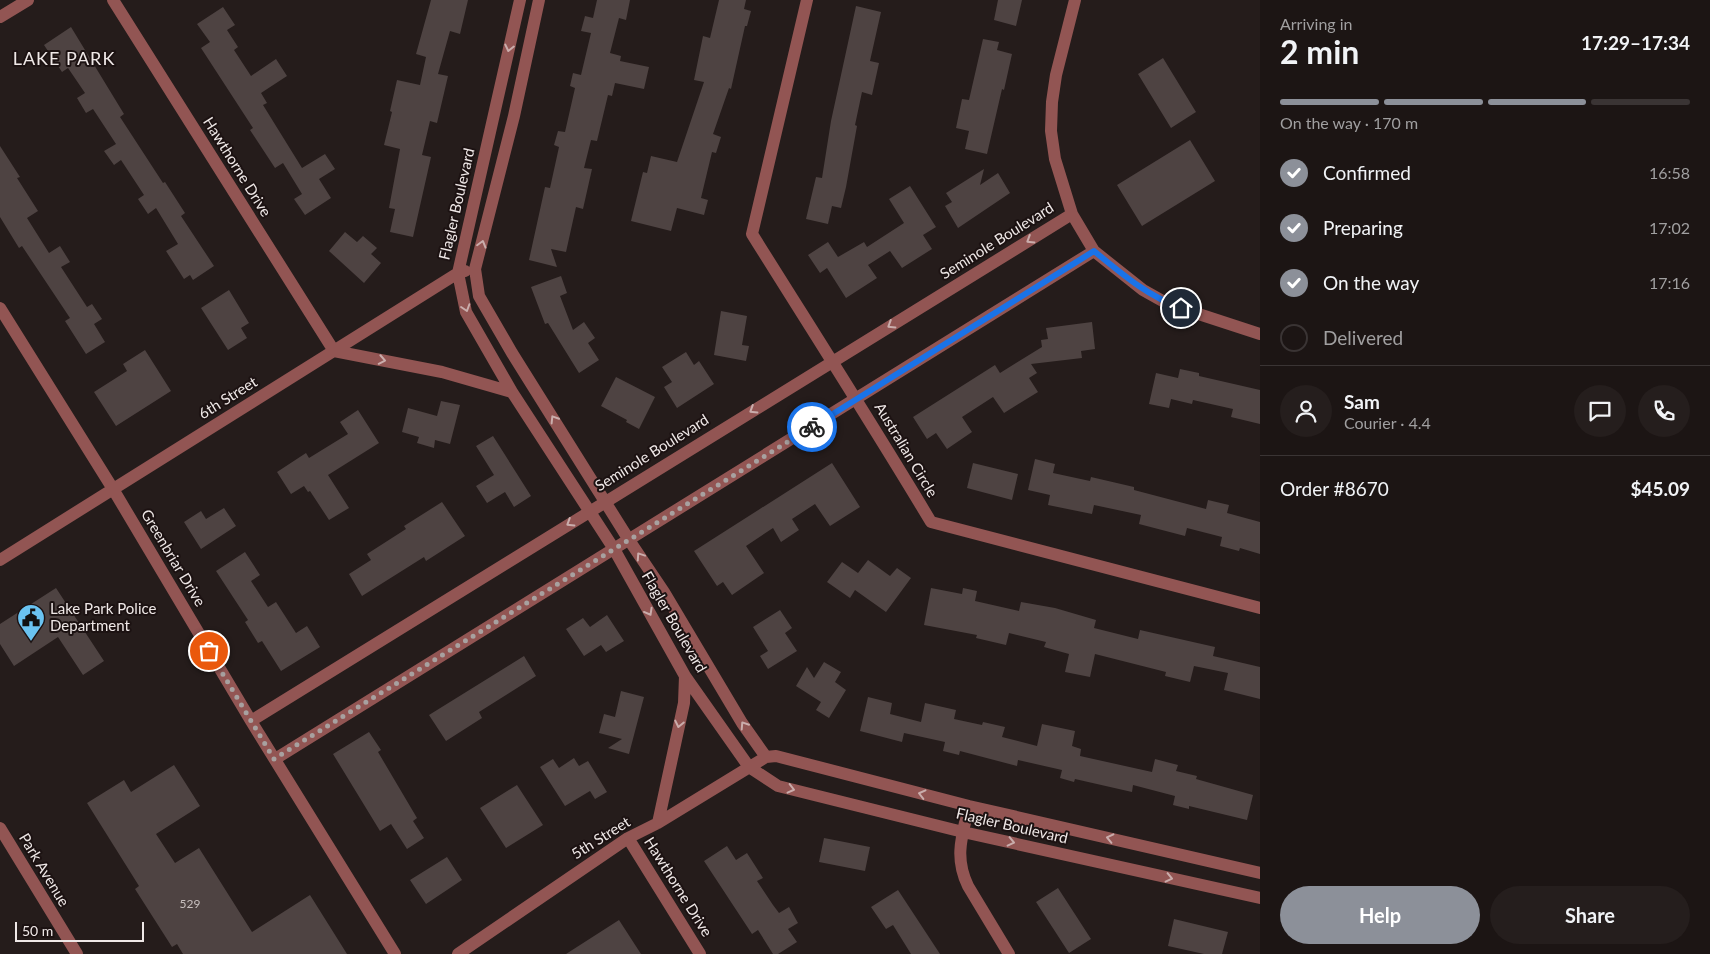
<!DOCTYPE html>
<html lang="en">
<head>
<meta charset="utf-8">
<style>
	body { margin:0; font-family:Lato,sans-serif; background:#251e1d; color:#f1f3f6; height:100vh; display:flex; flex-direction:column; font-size:19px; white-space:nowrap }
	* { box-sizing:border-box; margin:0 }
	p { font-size:16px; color:#a09fa0 }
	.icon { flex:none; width:28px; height:28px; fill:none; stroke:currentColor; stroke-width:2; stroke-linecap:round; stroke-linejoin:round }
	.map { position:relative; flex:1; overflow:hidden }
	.side { display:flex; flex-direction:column; background:#1c1514; width:450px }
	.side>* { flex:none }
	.scale { position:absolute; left:15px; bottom:12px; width:129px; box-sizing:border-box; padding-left:5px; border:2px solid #efe8e7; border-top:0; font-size:14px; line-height:18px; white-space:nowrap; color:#efe8e7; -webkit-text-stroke:4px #1c1212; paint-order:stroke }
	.pin { position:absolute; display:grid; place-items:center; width:42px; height:42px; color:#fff; margin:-21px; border:2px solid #fff; border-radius:50%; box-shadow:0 1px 5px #0007 }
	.courier { position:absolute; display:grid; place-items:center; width:50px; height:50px; margin:-25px; border:4px solid #1a73e8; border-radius:50%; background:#fff; color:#222; box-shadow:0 1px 6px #0007 }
	.headline em { font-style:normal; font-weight:700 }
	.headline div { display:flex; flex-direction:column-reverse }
	.headline { display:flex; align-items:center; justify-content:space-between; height:85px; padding:0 20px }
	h1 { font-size:32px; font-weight:700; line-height:38px }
	.bar { display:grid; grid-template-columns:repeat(4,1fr); gap:8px 5px; align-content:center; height:60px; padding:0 20px }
	.bar i { height:6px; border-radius:4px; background:#3a3434 }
	.bar .current { background:#8c9099 }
	.bar p { grid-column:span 4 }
	.line { display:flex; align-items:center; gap:12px; padding:0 20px; border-top:1px solid #3a3434 }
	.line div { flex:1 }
	.round { display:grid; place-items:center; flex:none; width:52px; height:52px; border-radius:26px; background:#251e1d }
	ol { padding:0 20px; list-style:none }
	li { display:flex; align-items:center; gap:15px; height:55px }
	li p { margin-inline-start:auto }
	li .icon { padding:5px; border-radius:50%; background:#8c9099; color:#fff; stroke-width:4 }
	li:last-child { color:#a09fa0 }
	li i { width:28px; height:28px; border:2px solid #3a3434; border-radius:50% }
	.cta { display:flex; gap:10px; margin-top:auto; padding:10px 20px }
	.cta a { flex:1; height:58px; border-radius:30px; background:#8c9099; color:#fff; font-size:20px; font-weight:700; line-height:58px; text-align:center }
	.cta a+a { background:#251e1d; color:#f1f3f6 }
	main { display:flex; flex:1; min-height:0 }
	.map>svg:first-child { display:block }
	.building { fill:#4e4342 }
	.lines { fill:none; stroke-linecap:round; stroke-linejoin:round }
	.minor { stroke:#925553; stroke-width:12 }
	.tertiary { stroke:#925553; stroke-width:12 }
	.oneway { stroke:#caadac }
	.done { stroke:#a8a1a0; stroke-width:5; stroke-dasharray:0 9 }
	.route { stroke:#1a73e8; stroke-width:6 }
	.labels { text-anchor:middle; stroke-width:4; stroke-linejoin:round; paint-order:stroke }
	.number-label { font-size:12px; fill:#c7bfbe }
	.street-label { font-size:15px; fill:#efe8e7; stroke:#1c1212 }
	.poi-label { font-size:15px; fill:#efe8e7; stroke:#1c1212; text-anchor:start }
	.quarter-label { font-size:18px; letter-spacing:1px; fill:#efe8e7; stroke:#1c1212 }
</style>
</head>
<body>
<main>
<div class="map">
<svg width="1260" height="954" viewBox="0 0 1260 954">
	<rect width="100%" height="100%" fill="#251c1b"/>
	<path class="building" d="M431 0H468L460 34 450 31 438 74 448 76 437 123 430 121 422 155 431 157 413 237 390 232 395 209 389 208 400 149 384 145 392 112 390 111 397 80 420 85 426 57 416 54Z
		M597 0H630L626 20 619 18 610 53 621 56 620 61 649 67 644 89 615 83 612 96 608 95 597 141 591 140 584 168 592 169 583 209 576 207 566 252 551 249 557 267 529 260 545 187 550 188 559 147 554 145 558 131 565 132 575 88 570 86 573 73 581 75 591 33 581 31 585 16 593 18Z
		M719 0H746L744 9 751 11 747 26H745L731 89 729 88 713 134 721 137 716 153 712 152 701 198 708 200 704 215 677 208 671 231 631 221 643 172 647 173 651 156 677 162 704 82 694 80 703 36 710 38Z
		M998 0H1022L1016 26 994 20Z
		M856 6 881 12 870 61 879 63 872 95 862 92 855 125 857 126 846 187 841 208 832 206 828 224 806 219 816 177 822 178 831 121Z
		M223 7 235 25 227 30 238 47 234 50 251 76 276 59 287 76 261 93 267 103 263 105 302 168 325 154 335 169 319 179 331 198 305 215 294 199 302 194 283 163 275 168 250 130 253 128 201 48 210 42 197 24Z
		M71 27 124 114 120 117 163 183 165 182 185 213 181 216 214 266 193 280 190 275 184 279 166 251 178 244 156 208 148 214 138 199 144 195 121 160 114 165 104 151 116 144 93 109 86 113 77 98 85 93 68 68 62 72 44 45Z
		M983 39 999 42 997 50 1012 54 1004 90 1002 89 987 154 965 149 969 131 956 128 962 99 969 100Z
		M1163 58 1196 112 1171 128 1138 74Z
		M1190 140 1215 181 1142 226 1117 185Z
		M0 146 20 177 17 178 38 211 27 218 49 253 60 246 70 262 61 267 87 307 92 304 102 319 94 324 105 342 86 354 65 321 70 318 22 246 19 248 0 217Z
		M984 169 980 185 998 173 1010 193 958 228 945 206 952 202 946 193Z
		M910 186 936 227 923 235 932 249 902 268 890 251 868 265 877 278 846 298 827 268 820 273 808 255 828 242 838 257 864 242 867 247 904 223 889 199Z
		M345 232 357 242 363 236 377 248 371 254 381 263 364 283 329 251Z
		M561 276 567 293 560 296 573 330 584 322 595 338 588 343 599 360 579 373 548 323 545 324 531 287Z
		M229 290 249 323 241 328 247 338 228 350 201 308Z
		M721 311 747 316 742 345 749 346 746 361 714 355Z
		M1092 322 1095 349 1081 351 1082 358 1031 364 1037 373 1029 378 1038 392 1004 413 993 397 962 417 972 432 947 449 936 433 927 439 913 417 995 365 1000 373 1042 347 1041 340 1048 339 1046 328Z
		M145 350 171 391 116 426 94 392 127 371 123 364Z
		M686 352 694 365 699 361 714 384 677 408 664 387 672 382 662 367Z
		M1180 369 1199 373V376L1260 390V424L1231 417 1233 409 1193 400 1192 404 1171 399 1169 408 1149 404 1156 373 1178 378Z
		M616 377 655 397 639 429 626 422 627 420 601 406Z
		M441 401 460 405 450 444 435 440 434 448 417 443 419 437 402 432 408 408 437 416Z
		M358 410 379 443 328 475 349 508 329 520 310 491 308 492 304 486 291 494 277 472 306 453 309 458 348 434 340 422Z
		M493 436 531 496 514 507 505 492 487 503 476 486 494 475 476 446Z
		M1035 459 1055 464 1053 473 1090 481 1091 477 1134 487V490L1206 509 1208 500 1229 505 1227 513 1260 522V554L1240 548 1239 551 1220 546 1222 537 1187 528 1185 536 1139 524 1141 515 1094 505 1092 514 1048 505 1050 495 1028 490Z
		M832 463 860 507 830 526 815 504 792 519 799 530 781 542 773 528 746 546 764 573 732 595 723 582 717 586 694 551Z
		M973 463 1018 474 1012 500 967 488Z
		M442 502 465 536 426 561 424 557 362 596 349 574 371 560 367 554 406 529 404 526Z
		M224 508 236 526 201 549 184 522 201 511 206 519Z
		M245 552 260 575 251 581 268 607 276 602 296 633 307 626 320 647 281 671 262 641 258 643 245 622 248 620 216 571Z
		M868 560 890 576 897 568 911 578 886 612 855 590 850 598 827 582 842 562 858 573Z
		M56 588 104 661 83 675 58 637 14 666 0 644V624Z
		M931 588 962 594 963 588 977 591 975 601 1019 611 1021 602 1055 608 1096 620 1094 628 1138 639 1140 630 1215 647 1213 656 1260 667V699L1224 690 1228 673 1194 666 1190 682 1165 676 1166 672 1095 654 1090 677 1065 672 1069 654 1044 647 1046 642 1009 633 1006 645 976 638 977 635 924 625Z
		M780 610 792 628 785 633 797 651 768 669 760 656 768 651 753 627Z
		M607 615 624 641 606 652 601 645 584 656 566 629 583 618 590 627Z
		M524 656 536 676 479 712 482 718 446 741 429 715Z
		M824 662 841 672 835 682 846 690 829 718 816 710 821 702 796 686 807 667 814 678Z
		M621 691 644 697 629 754 608 748 622 739 599 733 604 714 615 717Z
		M868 697 892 703 890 714 921 722 925 703 956 710 954 719 982 725 983 722 1005 727 1002 737 1037 746 1042 724 1075 731 1072 746 1081 749 1080 756 1152 772 1155 759 1178 765 1176 771 1197 776 1196 779 1253 795 1247 820 1189 806V809L1173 805 1175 796 1133 785 1132 792 1075 779 1074 782 1060 778 1062 770 1018 760 1017 766 960 751 959 755 943 751 945 742 904 733 902 742 860 731Z
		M369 732 381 750 378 752 417 818 413 821 424 838 407 849 391 824 380 831 333 754Z
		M574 758 579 766 588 761 607 792 595 799 590 791 565 806 540 767 553 759 559 768Z
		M174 765 200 806 156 834 175 863 199 848 252 932 310 895 347 954H183L177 944 172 947 135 889 139 886 87 803 124 780 131 792Z
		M517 785 543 825 506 848 480 808Z
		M824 838 870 847 865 871 819 862Z
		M727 846 736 860 747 853 763 878 757 881 773 905 779 913 789 907 798 923 788 929 797 942 778 954H773L758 930 752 934 704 861Z
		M447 857 462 880 426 904 410 880Z
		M1058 888 1091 939 1069 953 1036 902Z
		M898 890 940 954H911L893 925 886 929 871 907Z
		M1174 919 1228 932 1222 954H1204L1168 946Z
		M619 920 641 954H566Z"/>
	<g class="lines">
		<path class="minor" d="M113 0 334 351 442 372 512 392
			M520 0 458 273 466 312 512 392 614 549 685 676 749 767 778 786 963 832 1260 898
			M539 0 514 116 475 269 479 296 512 353 629 540 664 592 742 723 766 757 776 756 969 806 1260 873
			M807 0 752 234C812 330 873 425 931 522L1260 608
			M1075 0 1056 75 1052 102 1051 131 1055 159 1072 214 1094 251 1143 290 1168 304 1260 334
			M0 17 28 0
			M0 308 113 489 251 721 395 954
			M0 560 458 273 465 271
			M251 721 1072 214
			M275 759 1094 251
			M969 806C962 836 954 857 968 886L1009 954
			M658 823 684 703 685 676
			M628 838 700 954
			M458 954 628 838 658 823 766 757"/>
		<path class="tertiary" d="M0 828 77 954"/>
	</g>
	<defs><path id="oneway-chevron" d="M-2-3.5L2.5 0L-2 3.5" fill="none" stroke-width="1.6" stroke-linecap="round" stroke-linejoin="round" transform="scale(1.25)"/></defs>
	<g class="oneway">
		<use href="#oneway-chevron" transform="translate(509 48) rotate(103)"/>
		<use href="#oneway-chevron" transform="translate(1030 240) rotate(148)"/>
		<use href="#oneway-chevron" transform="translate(482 244) rotate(-74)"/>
		<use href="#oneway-chevron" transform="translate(466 308) rotate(72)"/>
		<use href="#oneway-chevron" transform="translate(891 325) rotate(148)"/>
		<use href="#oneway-chevron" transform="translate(382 360) rotate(11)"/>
		<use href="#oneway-chevron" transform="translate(753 410) rotate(148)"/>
		<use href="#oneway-chevron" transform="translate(554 419) rotate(-122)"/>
		<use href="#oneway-chevron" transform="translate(570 523) rotate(148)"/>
		<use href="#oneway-chevron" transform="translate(640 556) rotate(-124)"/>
		<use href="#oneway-chevron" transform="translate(649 612) rotate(61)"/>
		<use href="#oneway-chevron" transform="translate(679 724) rotate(102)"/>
		<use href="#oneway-chevron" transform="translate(744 725) rotate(-123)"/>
		<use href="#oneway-chevron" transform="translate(791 789) rotate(14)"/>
		<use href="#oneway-chevron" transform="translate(922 794) rotate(-166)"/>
		<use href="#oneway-chevron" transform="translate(1110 838) rotate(-167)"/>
		<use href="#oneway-chevron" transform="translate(1011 842) rotate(13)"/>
		<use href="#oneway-chevron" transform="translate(1169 878) rotate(13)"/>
	</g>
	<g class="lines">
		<path class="done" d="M209 651 274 759 812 427"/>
		<path class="route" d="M812 427 1094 251C1121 273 1147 296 1181 308"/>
	</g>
	<defs>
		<symbol id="civic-pin" viewBox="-11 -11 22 30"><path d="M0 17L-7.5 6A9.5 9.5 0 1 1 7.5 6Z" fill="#6ac3f1" stroke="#1c1212"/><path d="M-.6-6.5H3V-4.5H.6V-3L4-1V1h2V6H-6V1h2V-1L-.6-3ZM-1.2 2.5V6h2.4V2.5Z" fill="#111"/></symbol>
	</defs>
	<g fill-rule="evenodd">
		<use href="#civic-pin" x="15" y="602" width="32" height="43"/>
	</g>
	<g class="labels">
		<g class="number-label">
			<text x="190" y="908">529</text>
		</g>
		<g class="street-label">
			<text transform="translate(237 167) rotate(58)" y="5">Hawthorne Drive</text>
			<text transform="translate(457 204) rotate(-77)" y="5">Flagler Boulevard</text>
			<text transform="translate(997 241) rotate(-32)" y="5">Seminole Boulevard</text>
			<text transform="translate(228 398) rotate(-32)" y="5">6th Street</text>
			<text transform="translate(906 450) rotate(59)" y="5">Australian Circle</text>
			<text transform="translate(652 453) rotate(-32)" y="5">Seminole Boulevard</text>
			<text transform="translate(173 558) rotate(59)" y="5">Greenbriar Drive</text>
			<text transform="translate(674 622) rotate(60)" y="5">Flagler Boulevard</text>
			<text transform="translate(1012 826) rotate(13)" y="5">Flagler Boulevard</text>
			<text transform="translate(601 838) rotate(-32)" y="5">5th Street</text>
			<text transform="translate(44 870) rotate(59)" y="5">Park Avenue</text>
			<text transform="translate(678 887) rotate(58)" y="5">Hawthorne Drive</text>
		</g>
		<g class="poi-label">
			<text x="50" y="614">Lake Park Police<tspan x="50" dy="17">Department</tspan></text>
		</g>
		<g class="quarter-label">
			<text x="64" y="65">LAKE PARK</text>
		</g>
	</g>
</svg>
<div class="scale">50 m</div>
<div class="pin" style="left:209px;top:651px;background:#ea580c"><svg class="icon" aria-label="bag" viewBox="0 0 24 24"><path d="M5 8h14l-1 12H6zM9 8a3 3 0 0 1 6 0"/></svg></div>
<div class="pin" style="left:1181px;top:308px;background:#1f2937"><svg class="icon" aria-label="home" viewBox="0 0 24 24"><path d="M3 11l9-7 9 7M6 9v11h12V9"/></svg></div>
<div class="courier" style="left:812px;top:427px"><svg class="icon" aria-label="bike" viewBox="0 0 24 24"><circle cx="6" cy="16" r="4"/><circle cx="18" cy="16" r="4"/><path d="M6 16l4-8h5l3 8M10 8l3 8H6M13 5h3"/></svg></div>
</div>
<section class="side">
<div class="headline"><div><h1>2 min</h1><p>Arriving in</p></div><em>17:29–17:34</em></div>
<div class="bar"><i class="current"></i><i class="current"></i><i class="current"></i><i></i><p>On the way · 170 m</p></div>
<ol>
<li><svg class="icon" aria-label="check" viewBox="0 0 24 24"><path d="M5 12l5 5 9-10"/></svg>Confirmed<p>16:58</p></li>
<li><svg class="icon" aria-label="check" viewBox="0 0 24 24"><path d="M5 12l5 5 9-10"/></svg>Preparing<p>17:02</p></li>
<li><svg class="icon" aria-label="check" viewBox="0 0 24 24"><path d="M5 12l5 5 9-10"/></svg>On the way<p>17:16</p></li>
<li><i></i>Delivered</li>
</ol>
<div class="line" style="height:90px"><a class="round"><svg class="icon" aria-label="person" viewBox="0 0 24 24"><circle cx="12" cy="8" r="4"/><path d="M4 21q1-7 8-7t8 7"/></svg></a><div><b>Sam</b><p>Courier · 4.4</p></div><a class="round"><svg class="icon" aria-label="chat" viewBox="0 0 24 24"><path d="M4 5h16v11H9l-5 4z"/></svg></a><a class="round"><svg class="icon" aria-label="phone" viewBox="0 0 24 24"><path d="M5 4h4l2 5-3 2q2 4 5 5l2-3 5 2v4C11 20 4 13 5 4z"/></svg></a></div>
<div class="line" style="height:65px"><div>Order #8670</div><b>$45.09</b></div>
<div class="cta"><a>Help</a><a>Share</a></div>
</section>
</main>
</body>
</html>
